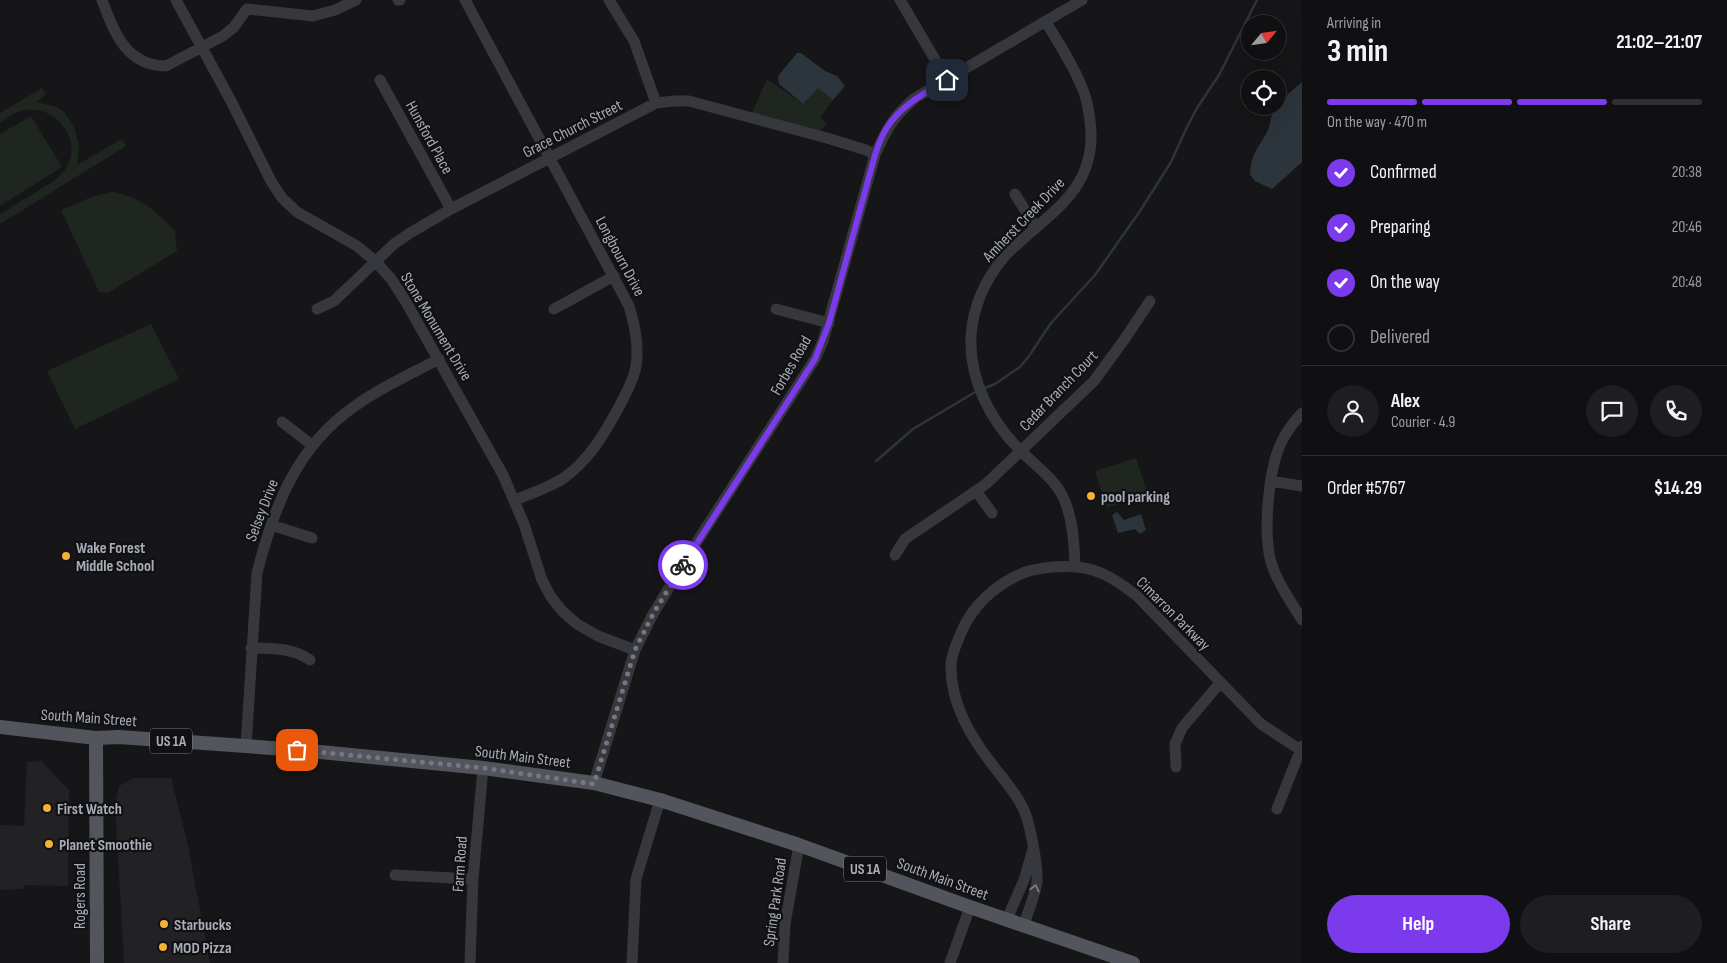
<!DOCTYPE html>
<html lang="en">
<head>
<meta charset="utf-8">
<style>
	body { margin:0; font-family:"Sofia Sans Condensed",sans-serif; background:#1e1e20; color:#f1f3f6; height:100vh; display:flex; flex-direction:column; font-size:19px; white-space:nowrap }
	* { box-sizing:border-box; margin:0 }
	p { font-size:16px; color:#9c9d9f }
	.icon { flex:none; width:28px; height:28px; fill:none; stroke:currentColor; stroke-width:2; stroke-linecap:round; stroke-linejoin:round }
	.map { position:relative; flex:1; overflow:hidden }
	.details { display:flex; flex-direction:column; background:#101012; width:425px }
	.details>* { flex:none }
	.needle { width:32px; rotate:61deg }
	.buttons { position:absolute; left:1241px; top:15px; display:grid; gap:10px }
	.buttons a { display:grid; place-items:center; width:45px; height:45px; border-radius:50%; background:#101012; box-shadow:0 5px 20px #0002,0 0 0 1px #303032; font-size:25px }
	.pin { position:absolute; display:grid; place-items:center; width:42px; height:42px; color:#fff; margin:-21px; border-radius:10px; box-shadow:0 2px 8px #0006 }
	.courier { position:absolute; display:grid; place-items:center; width:50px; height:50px; margin:-25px; border:4px solid #7c3aed; border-radius:50%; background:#fff; color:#222; box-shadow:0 1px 6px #0007 }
	.summary em { font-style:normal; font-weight:700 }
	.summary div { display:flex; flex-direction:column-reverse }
	.summary { display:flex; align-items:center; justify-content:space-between; height:85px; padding:0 25px }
	h1 { font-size:32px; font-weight:700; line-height:38px }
	.bar { display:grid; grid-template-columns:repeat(4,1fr); gap:8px 5px; align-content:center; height:60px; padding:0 25px }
	.bar i { height:6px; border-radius:4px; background:#303032 }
	.bar .selected { background:#7c3aed }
	.bar p { grid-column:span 4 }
	.line { display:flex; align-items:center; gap:12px; padding:0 25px; border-top:1px solid #303032 }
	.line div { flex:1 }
	.round { display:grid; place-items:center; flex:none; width:52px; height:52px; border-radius:26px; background:#1e1e20 }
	ol { padding:0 25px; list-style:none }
	li { display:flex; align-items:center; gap:15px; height:55px }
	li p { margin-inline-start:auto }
	li .icon { padding:5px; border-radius:50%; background:#7c3aed; color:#fff; stroke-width:4 }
	li:last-child { color:#9c9d9f }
	li i { width:28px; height:28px; border:2px solid #303032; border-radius:50% }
	.action { display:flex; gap:10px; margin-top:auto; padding:10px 25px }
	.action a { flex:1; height:58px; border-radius:30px; background:#7c3aed; color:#fff; font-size:20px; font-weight:700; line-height:58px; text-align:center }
	.action a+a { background:#1e1e20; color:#f1f3f6 }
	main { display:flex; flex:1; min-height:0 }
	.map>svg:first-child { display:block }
	.built { fill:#222225 }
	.green { fill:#1e261f }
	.water { fill:#2c353c }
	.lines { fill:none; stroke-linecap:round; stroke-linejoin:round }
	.stream { stroke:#2c353c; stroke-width:2.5 }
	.minor { stroke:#37383d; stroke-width:11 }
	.major { stroke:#53555c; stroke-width:14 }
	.oneway { stroke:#757881 }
	.done { stroke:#757880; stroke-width:5; stroke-dasharray:0 9 }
	.route { stroke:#7c3aed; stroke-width:6 }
	.poi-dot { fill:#f2b134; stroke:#111113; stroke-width:2 }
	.labels { text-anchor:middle; stroke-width:4.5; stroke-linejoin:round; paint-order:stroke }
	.shield { fill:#111113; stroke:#7b7e86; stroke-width:1 }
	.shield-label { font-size:15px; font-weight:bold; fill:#a8adb8 }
	.street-label { font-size:16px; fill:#a8adb8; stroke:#111113 }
	.poi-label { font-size:16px; font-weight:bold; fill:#a8adb8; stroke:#111113; text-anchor:start }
</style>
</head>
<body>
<main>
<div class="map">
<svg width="1302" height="963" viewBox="0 0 1302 963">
	<rect width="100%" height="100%" fill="#161618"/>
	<path class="built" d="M41 761 69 790 68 886 24 885 23 889 0 890V825L24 826 27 762Z
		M134 778H171L187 841 210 963H124L115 804 119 786Z"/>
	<path class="green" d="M767 79 803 104 818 87 833 100 820 118 827 123 821 130 815 131 752 113Z
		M42 88 46 94 37 102 57 107 64 112 74 127 79 145 77 165 122 139 126 146 0 224V214L57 179C62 173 68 167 70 160 78 132 52 105 24 110 15 112 8 118 0 123V113Z
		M31 116 62 167 0 206V134Z
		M112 192C140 196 156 212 175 230L177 251 108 293 99 292 61 210 94 196Z
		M151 324 179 379 75 429 47 371Z
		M1136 458 1148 495 1107 508 1095 471Z"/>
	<path class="water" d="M797 53H801L825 71 837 76 845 86 833 100 818 88 803 104 779 84 778 76Z
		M1302 82V162L1272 189 1255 181 1250 175C1252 151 1257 151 1267 132 1270 126 1270 119 1273 113 1280 101 1291 91 1302 82Z
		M1117 512 1124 520 1141 514 1146 530 1140 534 1135 529 1118 533 1112 515Z"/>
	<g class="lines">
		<path class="stream" d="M982 389 995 384 1020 367 1029 356 1051 323 1095 275 1140 211 1171 162 1187 127 1197 108 1219 75 1257 0
			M876 461 913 429 977 391"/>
		<path class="minor" d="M102 0C114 32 126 66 166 66L223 36 234 27 247 9
			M176 0 231 101 271 181 282 198 297 212 357 246 375 261 392 280 406 302 503 475 524 524 542 580 551 597 563 612 577 624 598 636 635 650
			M398 0H400
			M465 0 629 306C635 325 639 346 636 366 634 380 626 393 620 405 605 433 590 459 564 478 550 487 530 494 515 500
			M609 0 634 41 656 103
			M900 0 947 80
			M247 9 313 16 335 10 356 0
			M1046 22C1058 42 1072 63 1081 85 1088 100 1090 116 1091 132 1093 185 1058 208 1023 239 1017 245 1009 251 1004 257 985 280 973 307 971 336 969 380 991 422 1021 451 1035 465 1053 478 1062 495 1073 516 1074 543 1075 566
			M380 80 451 209
			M1015 194 1036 228
			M317 309 334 301 394 244 410 233 451 209 656 103 674 101H689L827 138 866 150 875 155
			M554 309 614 276
			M776 309 829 323
			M1302 413C1294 422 1287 430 1282 441 1268 468 1263 534 1271 562 1277 582 1291 602 1302 620
			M282 422 312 445
			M1271 481 1302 486
			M976 491 992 513
			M271 525 312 538
			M895 555 905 539 986 484 1094 381 1124 340 1150 301
			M251 648C273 649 291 647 310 660
			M246 746 257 573C274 506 297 446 355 406 381 387 411 374 439 359
			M1176 767 1175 744 1182 728 1220 683
			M594 783 635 650 653 614 700 537 815 359 823 341 875 155C887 128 893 117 915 98L1082 0
			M1277 809 1302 746
			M395 875 473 879
			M1007 919 1024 880 1033 849
			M1024 925C1028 911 1035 896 1037 882 1038 866 1030 822 1023 808 1016 793 1004 780 995 768 972 739 950 704 951 665 951 655 957 643 961 633 972 606 995 585 1021 574 1031 569 1043 568 1054 567 1091 564 1109 574 1137 596L1261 724 1302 751
			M470 963 473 879 483 768
			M632 963 636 879 660 800
			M783 963 785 924 799 845
			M950 963 970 907"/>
		<path class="major" d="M0 727 96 738 119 737 300 750 483 768 594 783 660 800 799 845 970 907 1133 963
			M96 738 97 963"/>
	</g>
	<defs><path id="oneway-chevron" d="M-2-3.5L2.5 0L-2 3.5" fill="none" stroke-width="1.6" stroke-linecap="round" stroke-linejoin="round" transform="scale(1.25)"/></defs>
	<use class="oneway" href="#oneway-chevron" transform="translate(1035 888) rotate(-77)"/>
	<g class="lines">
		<path class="done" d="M297 750 483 768 594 784 635 650 653 614 683 565"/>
		<path class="route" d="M683 565 815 359 829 323 875 155C878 146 881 137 886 129 900 106 924 93 947 80"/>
	</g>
	<g class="poi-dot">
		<circle cx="1091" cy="496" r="5"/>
		<circle cx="66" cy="556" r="5"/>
		<circle cx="47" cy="808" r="5"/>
		<circle cx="49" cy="844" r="5"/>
		<circle cx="164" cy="924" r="5"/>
		<circle cx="163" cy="947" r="5"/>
	</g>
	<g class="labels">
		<g class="shield">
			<rect x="150" y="728.5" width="42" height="25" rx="4"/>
			<rect x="844" y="856.5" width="42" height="25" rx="4"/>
		</g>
		<g class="shield-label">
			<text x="171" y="746">US 1A</text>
			<text x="865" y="874">US 1A</text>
		</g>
		<g class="street-label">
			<text transform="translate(572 128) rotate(-27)" y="6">Grace Church Street</text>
			<text transform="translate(430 137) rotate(61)" y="6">Hunsford Place</text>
			<text transform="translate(1023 219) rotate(-46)" y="6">Amherst Creek Drive</text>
			<text transform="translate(621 256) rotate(62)" y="6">Longbourn Drive</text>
			<text transform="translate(437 326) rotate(59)" y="6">Stone Monument Drive</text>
			<text transform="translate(790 365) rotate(-60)" y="6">Forbes Road</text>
			<text transform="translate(1058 390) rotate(-46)" y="6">Cedar Branch Court</text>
			<text transform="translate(261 510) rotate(-69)" y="6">Selsey Drive</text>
			<text transform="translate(1174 613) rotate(45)" y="6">Cimarron Parkway</text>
			<text transform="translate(89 717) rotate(4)" y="6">South Main Street</text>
			<text transform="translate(523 756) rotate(7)" y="6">South Main Street</text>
			<text transform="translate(459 864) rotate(-86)" y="6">Farm Road</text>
			<text transform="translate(943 878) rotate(20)" y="6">South Main Street</text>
			<text transform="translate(79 896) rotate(-90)" y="6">Rogers Road</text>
			<text transform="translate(774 902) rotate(-82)" y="6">Spring Park Road</text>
		</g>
		<g class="poi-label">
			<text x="1101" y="502">pool parking</text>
			<text x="76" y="553">Wake Forest<tspan x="76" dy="18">Middle School</tspan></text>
			<text x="57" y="814">First Watch</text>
			<text x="59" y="850">Planet Smoothie</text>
			<text x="174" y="930">Starbucks</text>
			<text x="173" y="953">MOD Pizza</text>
		</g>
	</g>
</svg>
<div class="buttons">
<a><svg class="needle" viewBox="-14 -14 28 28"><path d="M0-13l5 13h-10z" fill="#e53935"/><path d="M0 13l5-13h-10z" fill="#9c9d9f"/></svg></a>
<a><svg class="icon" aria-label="locate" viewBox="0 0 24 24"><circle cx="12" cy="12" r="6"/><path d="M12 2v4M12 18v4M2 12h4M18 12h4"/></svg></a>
</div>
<div class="pin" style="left:297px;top:750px;background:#ea580c"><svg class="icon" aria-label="bag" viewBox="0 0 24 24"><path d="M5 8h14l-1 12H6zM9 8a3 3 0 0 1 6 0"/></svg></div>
<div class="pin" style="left:947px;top:80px;background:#1f2937"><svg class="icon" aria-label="home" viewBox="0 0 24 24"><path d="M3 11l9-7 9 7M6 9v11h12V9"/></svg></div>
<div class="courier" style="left:683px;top:565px"><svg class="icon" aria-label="bike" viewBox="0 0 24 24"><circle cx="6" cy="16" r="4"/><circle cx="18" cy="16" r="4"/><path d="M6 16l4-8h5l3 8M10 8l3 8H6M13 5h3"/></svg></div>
</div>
<section class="details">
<div class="summary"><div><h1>3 min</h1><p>Arriving in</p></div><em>21:02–21:07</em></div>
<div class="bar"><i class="selected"></i><i class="selected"></i><i class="selected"></i><i></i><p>On the way · 470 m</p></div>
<ol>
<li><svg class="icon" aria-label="check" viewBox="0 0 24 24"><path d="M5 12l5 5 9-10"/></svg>Confirmed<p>20:38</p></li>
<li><svg class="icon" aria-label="check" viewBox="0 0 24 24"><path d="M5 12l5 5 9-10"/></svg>Preparing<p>20:46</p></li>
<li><svg class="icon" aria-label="check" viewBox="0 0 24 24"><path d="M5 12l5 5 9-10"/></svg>On the way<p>20:48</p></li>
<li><i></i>Delivered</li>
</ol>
<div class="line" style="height:90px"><a class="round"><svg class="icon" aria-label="person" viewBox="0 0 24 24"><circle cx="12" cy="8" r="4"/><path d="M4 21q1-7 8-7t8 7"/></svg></a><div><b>Alex</b><p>Courier · 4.9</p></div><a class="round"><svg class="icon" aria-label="chat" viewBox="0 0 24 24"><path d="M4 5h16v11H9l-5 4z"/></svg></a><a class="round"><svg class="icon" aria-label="phone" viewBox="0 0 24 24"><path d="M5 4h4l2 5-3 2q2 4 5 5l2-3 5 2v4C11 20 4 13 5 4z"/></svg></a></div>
<div class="line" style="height:65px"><div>Order #5767</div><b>$14.29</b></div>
<div class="action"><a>Help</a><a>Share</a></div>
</section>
</main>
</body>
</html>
